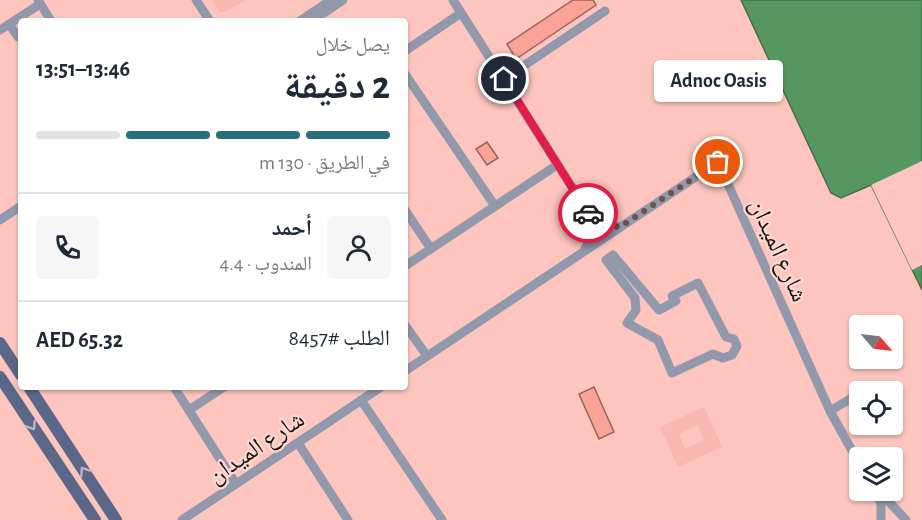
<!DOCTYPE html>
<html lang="ar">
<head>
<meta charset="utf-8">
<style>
	body { margin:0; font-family:"Alegreya Sans","Noto Naskh Arabic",sans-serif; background:#f6f6f7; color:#1f2937; direction:rtl; height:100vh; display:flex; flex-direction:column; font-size:22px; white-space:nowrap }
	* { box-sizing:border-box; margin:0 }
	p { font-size:20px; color:#747a83 }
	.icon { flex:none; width:33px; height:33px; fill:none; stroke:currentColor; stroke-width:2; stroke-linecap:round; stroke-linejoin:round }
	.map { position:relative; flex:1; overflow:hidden; direction:ltr }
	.panel { position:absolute; left:18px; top:18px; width:390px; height:372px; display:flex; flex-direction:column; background:#fff; border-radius:6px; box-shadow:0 2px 4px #0004; direction:rtl }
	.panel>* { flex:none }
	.needle { width:39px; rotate:118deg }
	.controls { position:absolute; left:849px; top:315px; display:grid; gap:12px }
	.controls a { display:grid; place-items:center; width:54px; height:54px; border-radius:6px; background:#fff; box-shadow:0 2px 4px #0004; font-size:30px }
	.pin { position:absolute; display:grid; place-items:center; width:51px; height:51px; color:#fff; margin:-26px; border:3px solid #fff; border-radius:50%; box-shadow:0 2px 6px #0007 }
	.courier { position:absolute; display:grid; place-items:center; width:60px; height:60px; margin:-30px; border:4px solid #e11d48; border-radius:50%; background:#fff; color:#222; box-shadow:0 2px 8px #0007 }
	.bubble { position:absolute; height:42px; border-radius:6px; background:#fff; box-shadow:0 2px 4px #0004; font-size:20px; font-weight:700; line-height:42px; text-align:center; direction:rtl }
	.headline em { font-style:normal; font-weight:700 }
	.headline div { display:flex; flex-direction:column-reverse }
	.headline { display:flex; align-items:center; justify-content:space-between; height:102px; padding:0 18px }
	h1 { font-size:39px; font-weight:700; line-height:45px }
	.bar { display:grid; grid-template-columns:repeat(4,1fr); gap:9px 6px; align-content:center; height:72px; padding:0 18px }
	.bar i { height:8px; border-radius:4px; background:#e0e1e3 }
	.bar .selected { background:#27707a }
	.bar p { grid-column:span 4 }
	.line { display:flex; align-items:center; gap:15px; padding:0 18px; border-top:2px solid #e0e1e3 }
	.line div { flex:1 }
	.round { display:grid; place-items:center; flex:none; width:63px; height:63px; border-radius:6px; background:#f6f6f7 }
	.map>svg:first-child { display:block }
	.built { fill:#f8b8af; fill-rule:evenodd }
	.water { fill:#569761; stroke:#476e48; stroke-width:1.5 }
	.pier { fill:#fdc5bd }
	.building { fill:#f9a397; stroke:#97655e; stroke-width:1.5 }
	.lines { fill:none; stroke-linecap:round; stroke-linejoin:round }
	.minor { stroke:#9299ac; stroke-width:9 }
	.major { stroke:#5a6789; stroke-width:12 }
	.oneway { stroke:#c3b1b9 }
	.done { stroke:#6f4f4b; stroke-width:6; stroke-dasharray:0 10.8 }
	.route { stroke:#e11d48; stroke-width:8 }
	.labels { text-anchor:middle; stroke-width:4.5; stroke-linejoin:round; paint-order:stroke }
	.street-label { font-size:24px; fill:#23100e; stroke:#fbd9d3 }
</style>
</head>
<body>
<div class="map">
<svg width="922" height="520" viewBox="0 0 922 520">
	<rect width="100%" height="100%" fill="#fdc5bd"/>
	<path class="built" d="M212 0H246L225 12H220Z
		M704 407 722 447 678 467 660 427ZM698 425 704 440 685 449 679 434Z"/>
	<path class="water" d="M741 0H922V290L871 185 841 198 831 193Z"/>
	<path class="pier" d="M922 161V265L912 270 871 185Z"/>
	<path class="building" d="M573 0H593L596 5 516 59 507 44Z
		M487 142 498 158 487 165 476 149Z
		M594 387 614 432 599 439 579 394Z"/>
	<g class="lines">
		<path class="minor" d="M38 0 51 21
			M196 0 210 21
			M453 0 591 217 594 233 585 249
			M300 21 331 0
			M312 21 343 0
			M9 24 18 37
			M0 30 40 4
			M405 51 461 13
			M405 74 495 206
			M504 79 605 11
			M405 210 431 249
			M591 217 606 225 620 227
			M0 220 21 206
			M613 255 659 310 676 301 672 296 698 283 726 337 734 339 737 346 732 355 723 358 713 354 672 373 658 340 627 323 636 310 635 298 606 260Z
			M405 266 557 165
			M405 325 427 356
			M405 371 718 162 830 411 860 465
			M174 387 236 484
			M361 400 442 520
			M189 410 224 387
			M830 411 860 393
			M298 443 348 520
			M878 490 906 520
			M876 493 881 504V520
			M182 520 381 387"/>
		<path class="major" d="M0 343 21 375
			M0 377 95 520
			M29 387 116 520"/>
	</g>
	<defs><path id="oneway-chevron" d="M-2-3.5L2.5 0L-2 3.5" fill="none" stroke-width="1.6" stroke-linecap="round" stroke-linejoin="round" transform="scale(1.5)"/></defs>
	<g class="oneway">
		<use href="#oneway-chevron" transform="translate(32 426) rotate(57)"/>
		<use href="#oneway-chevron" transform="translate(84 471) rotate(-123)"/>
	</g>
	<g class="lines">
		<path class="done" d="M588 213C595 223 608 225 620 227L718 162"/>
		<path class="route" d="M504 79 588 213"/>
	</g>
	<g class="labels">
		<g class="street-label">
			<text transform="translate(779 250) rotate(66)" y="8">شارع الميدان</text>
			<text transform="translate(256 447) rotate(-34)" y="8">شارع الميدان</text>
		</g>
	</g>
</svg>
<div class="controls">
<a><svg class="needle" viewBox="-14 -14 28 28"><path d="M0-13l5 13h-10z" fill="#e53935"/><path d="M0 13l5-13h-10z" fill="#747a83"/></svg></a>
<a><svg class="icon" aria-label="locate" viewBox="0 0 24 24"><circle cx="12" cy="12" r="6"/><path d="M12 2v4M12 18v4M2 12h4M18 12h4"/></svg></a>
<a><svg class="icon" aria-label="layers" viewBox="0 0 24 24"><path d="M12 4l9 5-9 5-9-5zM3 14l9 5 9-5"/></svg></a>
</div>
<div class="pin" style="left:718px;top:162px;background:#ea580c"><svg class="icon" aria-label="bag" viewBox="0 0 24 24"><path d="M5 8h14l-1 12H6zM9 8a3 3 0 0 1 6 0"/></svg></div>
<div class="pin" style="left:504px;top:79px;background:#1f2937"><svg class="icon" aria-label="home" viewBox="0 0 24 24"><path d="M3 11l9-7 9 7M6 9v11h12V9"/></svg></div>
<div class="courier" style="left:588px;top:213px"><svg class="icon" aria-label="car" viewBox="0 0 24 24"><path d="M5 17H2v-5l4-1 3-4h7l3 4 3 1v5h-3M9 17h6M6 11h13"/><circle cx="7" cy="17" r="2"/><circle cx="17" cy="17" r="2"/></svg></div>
<div class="bubble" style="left:654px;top:60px;width:129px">Adnoc Oasis</div>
<section class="panel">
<div class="headline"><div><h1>2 دقيقة</h1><p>يصل خلال</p></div><em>13:46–13:51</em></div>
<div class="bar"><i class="selected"></i><i class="selected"></i><i class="selected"></i><i></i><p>في الطريق · 130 m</p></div>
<div class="line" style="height:108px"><a class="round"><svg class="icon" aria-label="person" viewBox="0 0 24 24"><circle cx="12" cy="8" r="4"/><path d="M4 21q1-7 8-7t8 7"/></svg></a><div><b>أحمد</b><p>المندوب · 4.4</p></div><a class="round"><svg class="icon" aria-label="phone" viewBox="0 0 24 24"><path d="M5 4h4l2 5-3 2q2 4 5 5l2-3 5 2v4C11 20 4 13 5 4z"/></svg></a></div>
<div class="line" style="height:78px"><div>الطلب #8457</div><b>AED 65.32</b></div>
</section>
</div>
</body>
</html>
